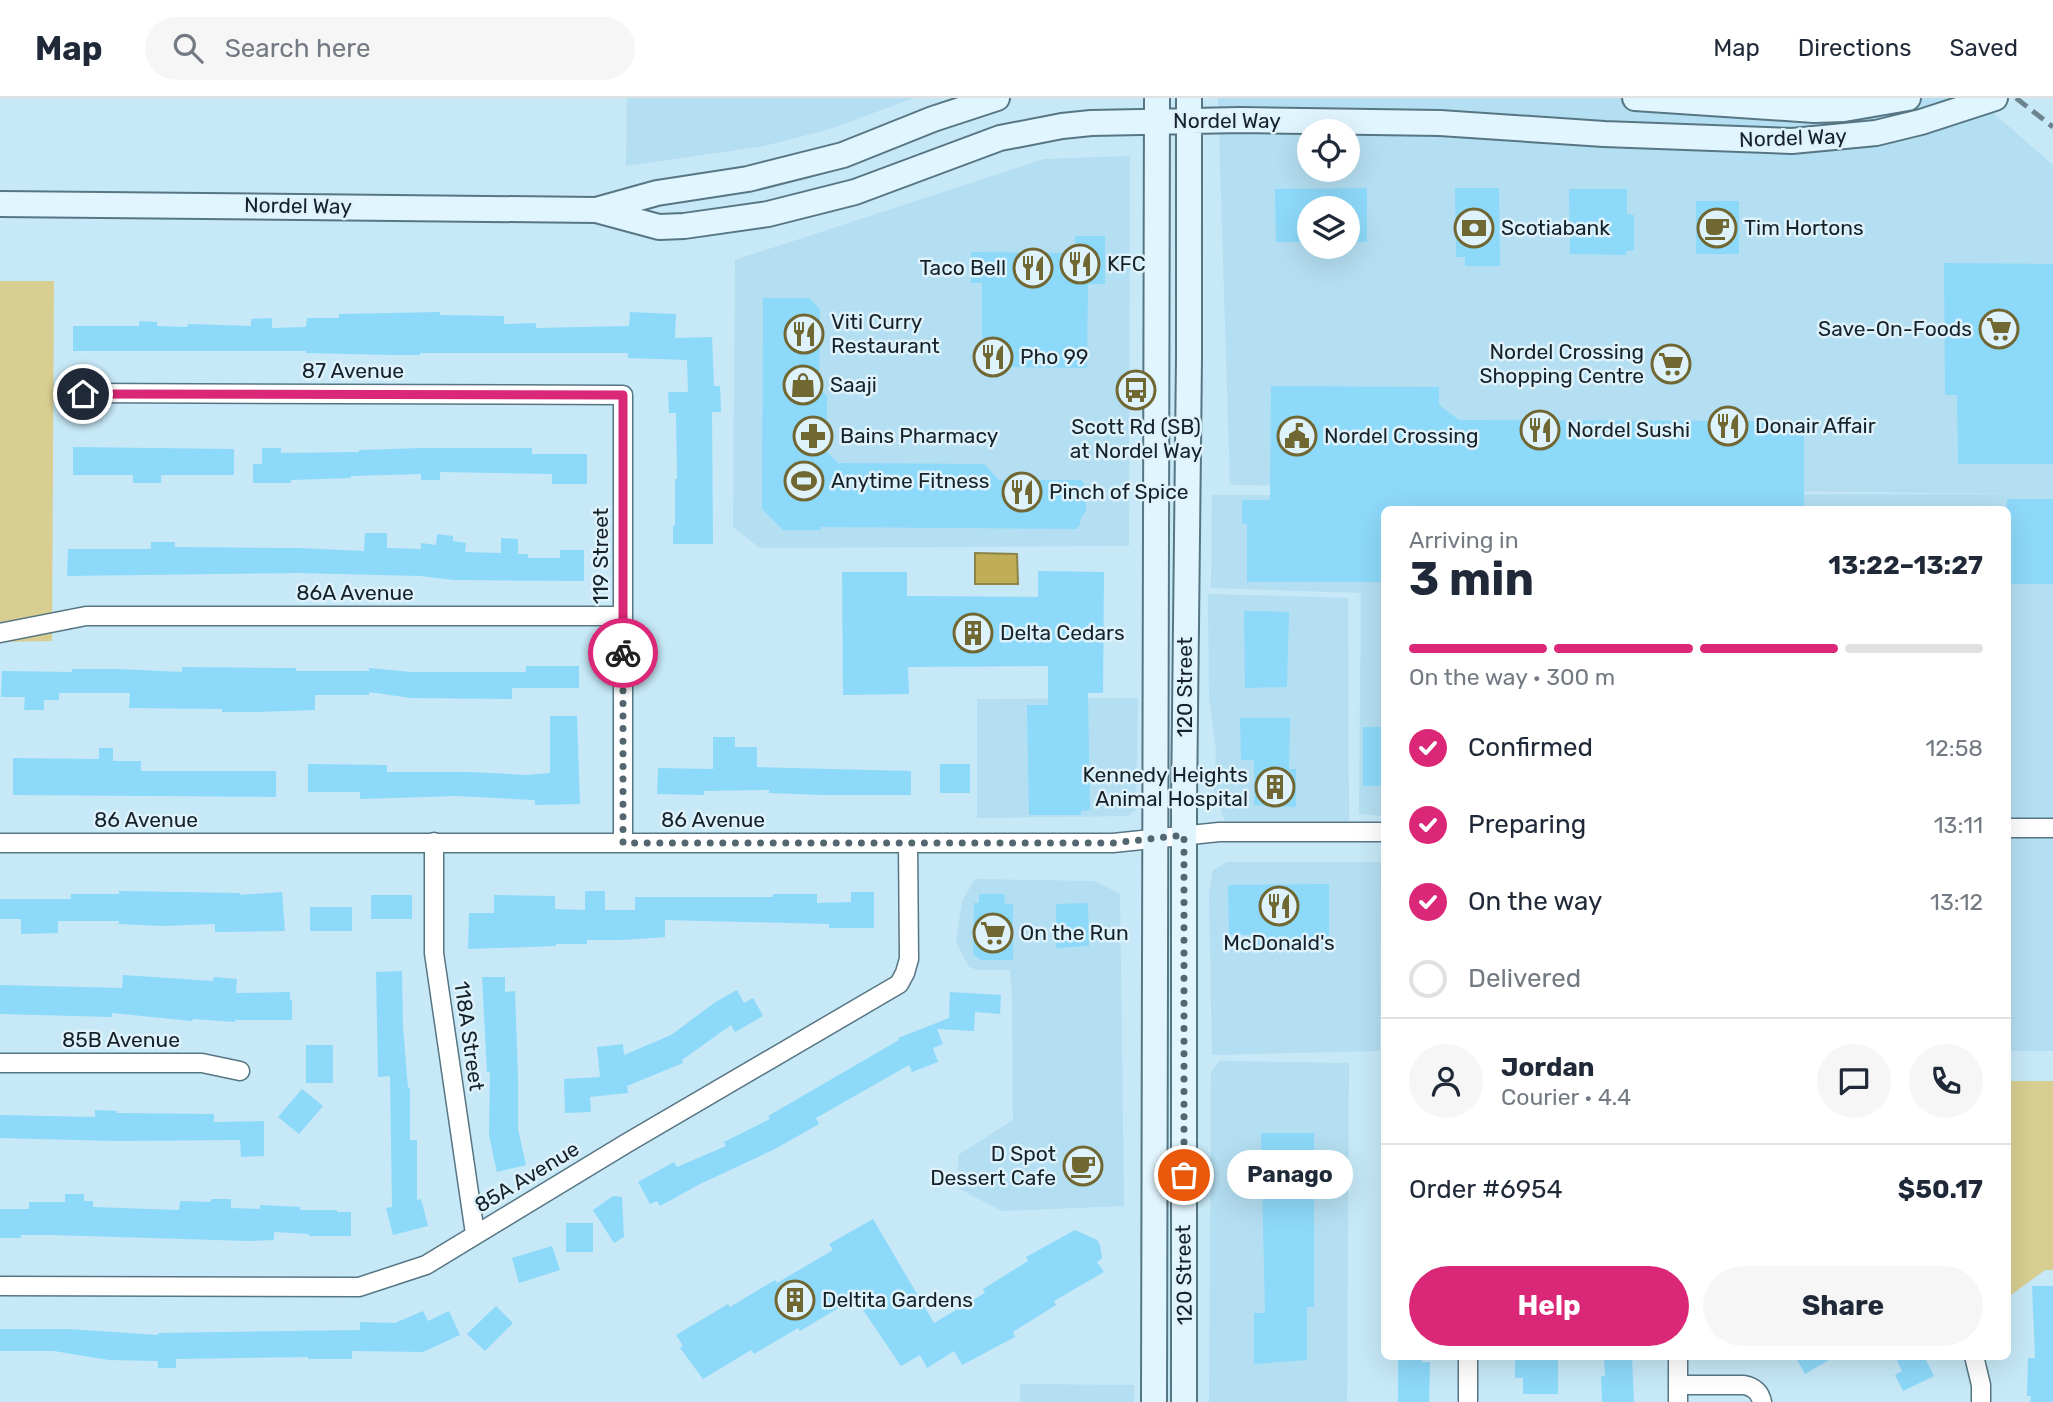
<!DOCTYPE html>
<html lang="en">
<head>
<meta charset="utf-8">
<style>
	body { margin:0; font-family:Rubik,sans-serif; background:#f6f6f7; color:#1f2937; height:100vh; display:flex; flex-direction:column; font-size:26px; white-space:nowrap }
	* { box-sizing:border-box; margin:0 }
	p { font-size:23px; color:#747a83 }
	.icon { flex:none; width:38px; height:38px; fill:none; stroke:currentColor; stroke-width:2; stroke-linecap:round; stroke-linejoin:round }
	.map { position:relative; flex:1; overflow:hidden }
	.side { position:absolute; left:1381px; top:408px; width:630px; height:854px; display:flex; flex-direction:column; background:#fff; border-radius:10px; box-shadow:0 7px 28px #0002 }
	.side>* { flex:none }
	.buttons { position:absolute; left:1297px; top:21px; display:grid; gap:14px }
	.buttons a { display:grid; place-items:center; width:63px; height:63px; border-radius:50%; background:#fff; box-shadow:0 7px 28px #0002; font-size:35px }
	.pin { position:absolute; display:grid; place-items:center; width:60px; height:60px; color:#fff; margin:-30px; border:4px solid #fff; border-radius:50%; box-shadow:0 2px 7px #0007 }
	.courier { position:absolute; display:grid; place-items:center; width:70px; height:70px; margin:-35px; border:5px solid #db2777; border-radius:50%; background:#fff; color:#222; box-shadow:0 2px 9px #0007 }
	.bubble { position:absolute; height:49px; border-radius:24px; background:#fff; box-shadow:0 7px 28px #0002; font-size:23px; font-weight:700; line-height:49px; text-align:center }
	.head em { font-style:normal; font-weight:700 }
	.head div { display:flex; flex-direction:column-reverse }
	.head { display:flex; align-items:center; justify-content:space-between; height:119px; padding:0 28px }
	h1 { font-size:46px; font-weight:700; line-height:52px }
	.bar { display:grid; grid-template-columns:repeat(4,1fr); gap:10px 7px; align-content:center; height:84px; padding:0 28px }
	.bar i { height:9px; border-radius:5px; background:#e0e1e3 }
	.bar .current { background:#db2777 }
	.bar p { grid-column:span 4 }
	.line { display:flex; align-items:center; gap:18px; padding:0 28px; border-top:2px solid #e0e1e3 }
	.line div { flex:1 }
	.round { display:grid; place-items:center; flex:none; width:74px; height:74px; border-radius:37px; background:#f6f6f7 }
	ol { padding:0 28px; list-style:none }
	li { display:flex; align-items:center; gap:21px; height:77px }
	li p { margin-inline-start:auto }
	li .icon { padding:7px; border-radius:50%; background:#db2777; color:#fff; stroke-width:4 }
	li:last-child { color:#747a83 }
	li i { width:38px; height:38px; border:4px solid #e0e1e3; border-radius:50% }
	.button { display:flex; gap:14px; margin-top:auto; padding:14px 28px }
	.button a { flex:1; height:80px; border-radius:42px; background:#db2777; color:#fff; font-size:28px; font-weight:700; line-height:80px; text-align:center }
	.button a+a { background:#f6f6f7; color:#1f2937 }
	header { display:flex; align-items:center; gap:42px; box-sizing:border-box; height:98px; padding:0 35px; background:#fff; border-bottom:2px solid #e0e1e3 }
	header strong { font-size:33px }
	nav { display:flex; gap:38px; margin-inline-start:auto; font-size:24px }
	.search { width:490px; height:63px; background:#f6f6f7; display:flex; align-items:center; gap:18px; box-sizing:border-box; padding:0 24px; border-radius:38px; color:#747a83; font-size:26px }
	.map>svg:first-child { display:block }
	.built { fill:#b4def1; fill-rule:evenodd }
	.green { fill:#d9ce91 }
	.water { fill:#bfae57; stroke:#8c8449; stroke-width:2 }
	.building { fill:#8dd9fa }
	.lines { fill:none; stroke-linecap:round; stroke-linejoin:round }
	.street-casing { stroke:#577683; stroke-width:21 }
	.secondary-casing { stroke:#577683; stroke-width:28 }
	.street { stroke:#fff; stroke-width:18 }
	.secondary { stroke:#e1f5fe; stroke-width:24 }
	.rail { stroke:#6d848f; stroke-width:5; stroke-dasharray:14 7; stroke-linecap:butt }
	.done { stroke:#546770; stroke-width:7; stroke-dasharray:0 12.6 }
	.route { stroke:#db2777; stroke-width:9 }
	.labels { text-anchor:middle; stroke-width:5; stroke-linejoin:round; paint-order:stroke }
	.street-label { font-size:21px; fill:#162228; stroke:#def2fc }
	.poi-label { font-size:21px; fill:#162228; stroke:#def2fc; text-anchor:start }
</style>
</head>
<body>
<header>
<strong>Map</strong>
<div class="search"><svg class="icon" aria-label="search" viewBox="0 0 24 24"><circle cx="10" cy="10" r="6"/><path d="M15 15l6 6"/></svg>Search here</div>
<nav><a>Map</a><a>Directions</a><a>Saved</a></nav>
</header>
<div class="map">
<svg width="2053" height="1304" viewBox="0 0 2053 1304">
	<rect width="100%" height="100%" fill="#c6e8f7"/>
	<path class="built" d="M627 0H914L830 31 764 48 626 68Z
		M1218 0H1976L2053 67V953H2007V411H1384V718L1359 716 1361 495 1211 490 1212 397 2042 396 1230 387ZM1309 33H1348V72H1309ZM1309 110H1348V149H1309Z
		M1130 58 1129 448 760 450 733 429 735 162 1044 61Z
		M1208 496 1348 500 1349 723H1225L1214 695 1216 653 1209 599Z
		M1138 600 1136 712 1128 718 977 720V601Z
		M1227 764H1381L1380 953 1212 957 1209 796 1213 772Z
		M975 781 1095 783 1120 796 1124 1108 1002 1113 958 1090V1057L1013 1022 1012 901 1010 872H978L969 869 956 844 962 803Z
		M1220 963 1349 965 1347 1304H1209L1211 974Z
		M1020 1286 1134 1287V1304H1020Z"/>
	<path class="green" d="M0 183H54L52 543 0 544Z
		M2007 983H2053V1172H2045L2007 1200Z"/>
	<path class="water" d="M975 455 1017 456 1018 486H975Z"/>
	<path class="building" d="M1367 90V144H1348V110H1309V144H1276L1275 91Z
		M1455 90H1499L1500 168H1465V159H1456Z
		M1569 91H1627V116L1634 117V152L1626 153V157L1570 156Z
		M1696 103H1739V156H1696Z
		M1075 138H1105V186H1088L1087 270 982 269V185H971V154L1075 155Z
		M1944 165 2053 166V366H1958L1957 297H1945Z
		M763 200H809L820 211 819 290 827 298V354L838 365 984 366 999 382H1081L1086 388V414L1081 419 1080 427 1076 431 821 429V432H783L762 411Z
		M440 214V217L504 218V226L536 225V230L629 228 630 214 676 216 675 240 712 239 714 288H720L721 314H712L713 446H673V428H675V381H677L676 315H669L668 294H688L687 262 628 260V255H420V257H393L306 255V253H73V228H139V223L157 224V228L187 229 188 226 251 228V221L272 220V230L306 229 307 220H339V216Z
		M1271 288 1439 289V307L1459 322 1804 323V411H1384V484H1247V426H1242V402H1270Z
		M73 349 234 351V377H161V385H133V377H73Z
		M262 350H281V355L359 354V352L421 350H532V356H587V386H552V376L440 374V382H421V376L351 378V380L291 382V385H253V366H262Z
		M2007 401H2053V486H2007Z
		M365 435H387V450L421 451V445L436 447 437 436 453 438V443L466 445 465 454 501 455V440L518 441V456H528V460H560V452H584V483L454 482 420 478 298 475 67 478 68 451H151V444H175V449L298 450 364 453Z
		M1038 473 1104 474 1103 595H1088L1090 712 1081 713V717H1029L1027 607H1048V568L908 569 909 596 843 597 842 474H907V498L1038 499Z
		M1244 513 1289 514 1287 589 1245 590Z
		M526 568H579V590H512V601L411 600 369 594V597H315V612L258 614H222V611L129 610 130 595H59V602H44V612H24L25 599H1L2 573 72 574V571H119L182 574V569L296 570V573H369V570L411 574H526Z
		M550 618H577L580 706 535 707V702L456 698 360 701V694H308V666L387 667V674H469L527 677 550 675Z
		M1240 620H1290L1289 671H1296V709L1254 707V662H1241Z
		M1363 629H1384V688H1363Z
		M713 639H735V649H757V669L911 673V697H823L769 695V692L704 693V697L657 696 658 670 713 671Z
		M99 650H113V663H141V673H276V699L13 697V660L99 661Z
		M940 666H970V695H940Z
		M1329 786V845H1309V850H1258V837H1229L1228 787Z
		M119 793 240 795V797L282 794 285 833 215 834V826L163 828 119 826V823H58V835L21 836V821H0V801H71V796H119Z
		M585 793H605V812H635V799H773V796H817V805L851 804V794H874V830H829V826L665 822V839L623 842H587V846H556V848L468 851 469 815H494V797L555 798V811L585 812Z
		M979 796H1004L1005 806H1013V862H981L973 856 974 805H979Z
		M371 797H412V821H371Z
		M1088 805 1089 848 1056 850V806Z
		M310 809H352V833H310Z
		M402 873 403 929 408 990H410V1042H417V1102L421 1101 428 1128 393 1137 386 1110 392 1109 390 978 378 979 376 874Z
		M123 877 213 883 214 879 237 881 236 895 290 894V902H292V922H235V924L193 921 192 923 112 915V919L0 916V887L122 890Z
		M482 879H505V894L515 893 518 978V1031L526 1067 497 1074 489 1038 490 974H487Z
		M737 892 744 905 753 900 763 918 735 934 731 927 682 962 683 965 627 988 628 995 590 999 591 1014 565 1015 564 981 600 979 597 949 623 946 624 957 671 937 717 903Z
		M950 894 1001 897 1000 916 975 914 974 933 937 931 943 946 933 950 938 964 912 974 909 967 816 1020 819 1026 775 1051 700 1086 660 1108 657 1103 650 1106 638 1084 674 1064 677 1069 726 1048 724 1044 770 1021 768 1018 899 942 898 940 949 920Z
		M306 947H333V985H306Z
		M302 991 323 1008 299 1036 278 1019Z
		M95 1012 117 1013V1015L214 1016V1024L264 1023V1058L241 1059 240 1042 117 1043 0 1040V1017L95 1019Z
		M1261 1035H1314V1209H1307V1262L1254 1266V1215H1265Z
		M65 1096H84V1103H93V1109L179 1112 180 1103 211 1104V1101H231V1110L260 1111V1107L301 1109 300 1112H337V1114H351V1138H309V1136L274 1134V1142L249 1143 52 1137H21V1140H0V1111H29V1104H65Z
		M613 1098 622 1099 624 1139 614 1145 593 1112Z
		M873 1121 934 1225 985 1195 983 1191 1028 1163 1026 1159 1075 1132 1097 1142 1100 1147 1102 1160 1097 1164 1104 1174 1054 1203 1056 1207 1013 1234 1015 1239 962 1267 954 1253 927 1270 920 1257 901 1268 855 1200 800 1233 798 1230 754 1256 751 1252 703 1281 680 1250 683 1248 676 1237 728 1206 730 1209 775 1182 777 1185 833 1152 829 1146Z
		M566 1125H593V1154H566Z
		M552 1148 560 1172 519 1185 512 1160Z
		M2032 1188H2053V1304H2030L2031 1298H2027L2028 1260H2035Z
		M496 1208 513 1225 485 1253 467 1236Z
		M423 1213 428 1223 449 1213 460 1237 423 1254 352 1253V1261H308V1259L176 1261V1270H158V1263L109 1262 54 1253H0V1231H69L158 1237V1235L360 1232V1224L395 1225Z
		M1398 1258H1422V1264H1430L1429 1304H1398Z
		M1604 1258H1632L1634 1304H1602L1601 1278H1605Z
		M1795 1258H1836L1805 1276Z
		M1895 1258H1924L1934 1278 1903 1293 1895 1277 1902 1273Z
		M1515 1262H1558V1296H1523V1280H1515Z"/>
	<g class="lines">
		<defs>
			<path id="street" d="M83 295 623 297V745
				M0 535 86 518H623
				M2007 730H2053
				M434 744V855L475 1136
				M0 745H1113L1219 734H1384
				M0 965H202L240 973
				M0 1188 359 1189 426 1167 627 1045 899 886 905 875 909 861 908 745
				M1974 1258 1981 1287V1304
				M1678 1287H1744C1754 1289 1760 1294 1762 1304
				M1468 1304V1258
				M1678 1304V1258"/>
			<path id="secondary" d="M1635 0 1814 12 1844 11 1908 0
				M0 106 596 112 659 129 684 128 768 116 855 94 1000 40 1062 28 1091 25 1241 22 1440 25 1604 36 1792 43 1876 35 1921 24 1995 0
				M596 112 657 95 748 81 843 57 933 21 997 0
				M1154 1304 1157 0
				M1184 1304V706L1189 260V0"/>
		</defs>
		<use href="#street" class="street-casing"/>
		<use href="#secondary" class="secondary-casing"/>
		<use href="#street" class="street"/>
		<use href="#secondary" class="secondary"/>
		<path class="rail" d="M2016 0 2053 29"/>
	</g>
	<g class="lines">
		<path class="done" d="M623 555V745H1113L1184 737V1077"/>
		<path class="route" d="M83 296 623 297V555"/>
	</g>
	<defs>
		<symbol id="bank-ring" viewBox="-11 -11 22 22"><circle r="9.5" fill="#def2fc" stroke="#706733" stroke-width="1.5"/><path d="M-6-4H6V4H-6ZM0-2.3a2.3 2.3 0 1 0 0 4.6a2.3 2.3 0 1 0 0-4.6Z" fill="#706733"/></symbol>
		<symbol id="cafe-ring" viewBox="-11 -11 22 22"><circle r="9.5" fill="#def2fc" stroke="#706733" stroke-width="1.5"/><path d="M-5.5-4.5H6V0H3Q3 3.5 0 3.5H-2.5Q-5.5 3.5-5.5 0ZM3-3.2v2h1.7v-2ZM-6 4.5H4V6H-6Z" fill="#706733"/></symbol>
		<symbol id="restaurant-ring" viewBox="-11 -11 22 22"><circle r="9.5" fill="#def2fc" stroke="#706733" stroke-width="1.5"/><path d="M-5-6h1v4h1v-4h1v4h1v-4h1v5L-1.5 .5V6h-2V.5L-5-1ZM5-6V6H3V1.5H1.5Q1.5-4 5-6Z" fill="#706733"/></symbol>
		<symbol id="supermarket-ring" viewBox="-11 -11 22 22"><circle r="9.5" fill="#def2fc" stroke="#706733" stroke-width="1.5"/><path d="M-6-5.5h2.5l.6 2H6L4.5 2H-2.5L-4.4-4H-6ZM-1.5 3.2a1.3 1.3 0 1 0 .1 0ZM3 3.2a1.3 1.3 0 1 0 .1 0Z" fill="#706733"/></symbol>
		<symbol id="shop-ring" viewBox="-11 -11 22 22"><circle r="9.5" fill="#def2fc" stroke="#706733" stroke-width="1.5"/><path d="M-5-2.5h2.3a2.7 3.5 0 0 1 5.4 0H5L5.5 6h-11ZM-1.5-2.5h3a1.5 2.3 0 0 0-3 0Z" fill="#706733"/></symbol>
		<symbol id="bus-ring" viewBox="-11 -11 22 22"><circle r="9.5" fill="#def2fc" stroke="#706733" stroke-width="1.5"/><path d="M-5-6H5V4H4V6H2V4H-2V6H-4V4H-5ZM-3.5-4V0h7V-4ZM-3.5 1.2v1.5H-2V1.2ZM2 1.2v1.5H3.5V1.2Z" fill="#706733"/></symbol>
		<symbol id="pharmacy-ring" viewBox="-11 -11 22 22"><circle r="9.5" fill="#def2fc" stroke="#706733" stroke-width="1.5"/><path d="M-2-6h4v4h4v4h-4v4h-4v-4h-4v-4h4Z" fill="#706733"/></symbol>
		<symbol id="civic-ring" viewBox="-11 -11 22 22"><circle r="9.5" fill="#def2fc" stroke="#706733" stroke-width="1.5"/><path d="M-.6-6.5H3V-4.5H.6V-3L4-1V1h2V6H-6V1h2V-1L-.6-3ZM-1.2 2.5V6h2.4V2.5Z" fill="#706733"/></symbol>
		<symbol id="stadium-ring" viewBox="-11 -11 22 22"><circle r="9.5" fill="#def2fc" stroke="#706733" stroke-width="1.5"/><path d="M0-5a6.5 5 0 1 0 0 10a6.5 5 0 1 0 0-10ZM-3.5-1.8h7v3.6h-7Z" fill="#706733"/></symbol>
		<symbol id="building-ring" viewBox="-11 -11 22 22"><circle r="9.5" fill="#def2fc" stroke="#706733" stroke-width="1.5"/><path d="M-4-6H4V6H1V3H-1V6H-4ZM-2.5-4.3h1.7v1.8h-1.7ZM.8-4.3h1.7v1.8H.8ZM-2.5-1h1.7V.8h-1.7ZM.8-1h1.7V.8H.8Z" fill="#706733"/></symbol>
	</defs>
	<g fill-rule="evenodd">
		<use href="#bank-ring" x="1452" y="108" width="44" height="44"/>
		<use href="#cafe-ring" x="1695" y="108" width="44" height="44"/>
		<use href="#restaurant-ring" x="1058" y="144" width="44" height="44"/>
		<use href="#restaurant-ring" x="1011" y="148" width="44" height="44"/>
		<use href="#supermarket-ring" x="1977" y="209" width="44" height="44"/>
		<use href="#restaurant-ring" x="782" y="214" width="44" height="44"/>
		<use href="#restaurant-ring" x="971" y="237" width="44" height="44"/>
		<use href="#supermarket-ring" x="1649" y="244" width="44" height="44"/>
		<use href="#shop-ring" x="781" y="265" width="44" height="44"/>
		<use href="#bus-ring" x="1114" y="270" width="44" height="44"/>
		<use href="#restaurant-ring" x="1706" y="306" width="44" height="44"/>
		<use href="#restaurant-ring" x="1518" y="310" width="44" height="44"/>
		<use href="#pharmacy-ring" x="791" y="316" width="44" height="44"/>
		<use href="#civic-ring" x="1275" y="316" width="44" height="44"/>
		<use href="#stadium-ring" x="782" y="361" width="44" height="44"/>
		<use href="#restaurant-ring" x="1000" y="372" width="44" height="44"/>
		<use href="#building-ring" x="951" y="513" width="44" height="44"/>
		<use href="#building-ring" x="1253" y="667" width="44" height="44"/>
		<use href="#restaurant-ring" x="1257" y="786" width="44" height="44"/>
		<use href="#supermarket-ring" x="971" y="813" width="44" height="44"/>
		<use href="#cafe-ring" x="1061" y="1046" width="44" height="44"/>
		<use href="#building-ring" x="773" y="1180" width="44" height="44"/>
	</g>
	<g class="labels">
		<g class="street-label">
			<text x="1227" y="30">Nordel Way</text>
			<text transform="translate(1793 40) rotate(-2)" y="7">Nordel Way</text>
			<text transform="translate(298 108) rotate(1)" y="7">Nordel Way</text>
			<text x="353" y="280">87 Avenue</text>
			<text transform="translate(601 458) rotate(-90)" y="7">119 Street</text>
			<text x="355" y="502">86A Avenue</text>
			<text transform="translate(1185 589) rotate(-90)" y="7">120 Street</text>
			<text x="146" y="729">86 Avenue</text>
			<text x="713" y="729">86 Avenue</text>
			<text transform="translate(469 938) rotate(82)" y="7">118A Street</text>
			<text x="121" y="949">85B Avenue</text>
			<text transform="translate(527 1079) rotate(-31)" y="7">85A Avenue</text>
			<text transform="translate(1184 1177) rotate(-91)" y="7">120 Street</text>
		</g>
		<g class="poi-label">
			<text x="1501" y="137">Scotiabank</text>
			<text x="1744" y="137">Tim Hortons</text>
			<text x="1107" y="173">KFC</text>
			<text x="1006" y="177" text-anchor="end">Taco Bell</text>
			<text x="831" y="231">Viti Curry<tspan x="831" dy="24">Restaurant</tspan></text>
			<text x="1972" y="238" text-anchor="end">Save-On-Foods</text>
			<text x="1644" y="261" text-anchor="end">Nordel Crossing<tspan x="1644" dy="24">Shopping Centre</tspan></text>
			<text x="1020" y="266">Pho 99</text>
			<text x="830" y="294">Saaji</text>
			<text x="1755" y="335">Donair Affair</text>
			<text x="1136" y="336" text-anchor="middle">Scott Rd (SB)<tspan x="1136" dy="24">at Nordel Way</tspan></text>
			<text x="1567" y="339">Nordel Sushi</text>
			<text x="840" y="345">Bains Pharmacy</text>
			<text x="1324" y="345">Nordel Crossing</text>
			<text x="831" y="390">Anytime Fitness</text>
			<text x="1049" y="401">Pinch of Spice</text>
			<text x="1000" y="542">Delta Cedars</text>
			<text x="1248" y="684" text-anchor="end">Kennedy Heights<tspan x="1248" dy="24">Animal Hospital</tspan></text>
			<text x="1020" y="842">On the Run</text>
			<text x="1279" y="852" text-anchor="middle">McDonald's</text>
			<text x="1056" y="1063" text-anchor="end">D Spot<tspan x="1056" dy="24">Dessert Cafe</tspan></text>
			<text x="822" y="1209">Deltita Gardens</text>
		</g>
	</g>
</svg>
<div class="buttons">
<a><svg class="icon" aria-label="locate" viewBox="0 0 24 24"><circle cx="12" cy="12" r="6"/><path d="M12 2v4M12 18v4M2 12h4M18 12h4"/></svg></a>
<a><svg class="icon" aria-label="layers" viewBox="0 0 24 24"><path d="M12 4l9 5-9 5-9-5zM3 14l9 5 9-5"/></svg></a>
</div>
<div class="pin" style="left:1184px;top:1077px;background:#ea580c"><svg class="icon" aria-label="bag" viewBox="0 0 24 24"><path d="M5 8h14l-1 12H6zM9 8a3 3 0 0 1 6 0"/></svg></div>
<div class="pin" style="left:83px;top:296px;background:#1f2937"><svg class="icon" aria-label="home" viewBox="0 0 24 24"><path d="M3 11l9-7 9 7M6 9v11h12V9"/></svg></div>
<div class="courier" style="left:623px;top:555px"><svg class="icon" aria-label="bike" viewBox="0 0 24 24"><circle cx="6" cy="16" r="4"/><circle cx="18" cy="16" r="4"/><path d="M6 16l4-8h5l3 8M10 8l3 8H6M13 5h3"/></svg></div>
<div class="bubble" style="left:1227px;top:1052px;width:126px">Panago</div>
<section class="side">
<div class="head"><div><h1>3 min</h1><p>Arriving in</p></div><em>13:22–13:27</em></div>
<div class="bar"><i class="current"></i><i class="current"></i><i class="current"></i><i></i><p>On the way · 300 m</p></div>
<ol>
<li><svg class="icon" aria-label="check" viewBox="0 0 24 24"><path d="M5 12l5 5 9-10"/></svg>Confirmed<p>12:58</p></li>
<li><svg class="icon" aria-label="check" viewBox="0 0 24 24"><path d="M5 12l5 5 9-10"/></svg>Preparing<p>13:11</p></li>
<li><svg class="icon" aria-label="check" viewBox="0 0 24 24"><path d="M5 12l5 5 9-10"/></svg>On the way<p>13:12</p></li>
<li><i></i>Delivered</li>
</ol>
<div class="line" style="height:126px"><a class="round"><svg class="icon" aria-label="person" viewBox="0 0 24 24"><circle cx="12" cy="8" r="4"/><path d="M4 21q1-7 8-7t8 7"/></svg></a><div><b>Jordan</b><p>Courier · 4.4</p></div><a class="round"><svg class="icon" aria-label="chat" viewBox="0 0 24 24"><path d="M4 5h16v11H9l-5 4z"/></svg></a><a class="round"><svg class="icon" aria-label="phone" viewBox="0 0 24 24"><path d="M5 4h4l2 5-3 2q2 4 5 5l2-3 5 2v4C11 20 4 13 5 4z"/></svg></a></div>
<div class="line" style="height:91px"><div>Order #6954</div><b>$50.17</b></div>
<div class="button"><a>Help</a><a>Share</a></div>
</section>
</div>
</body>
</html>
